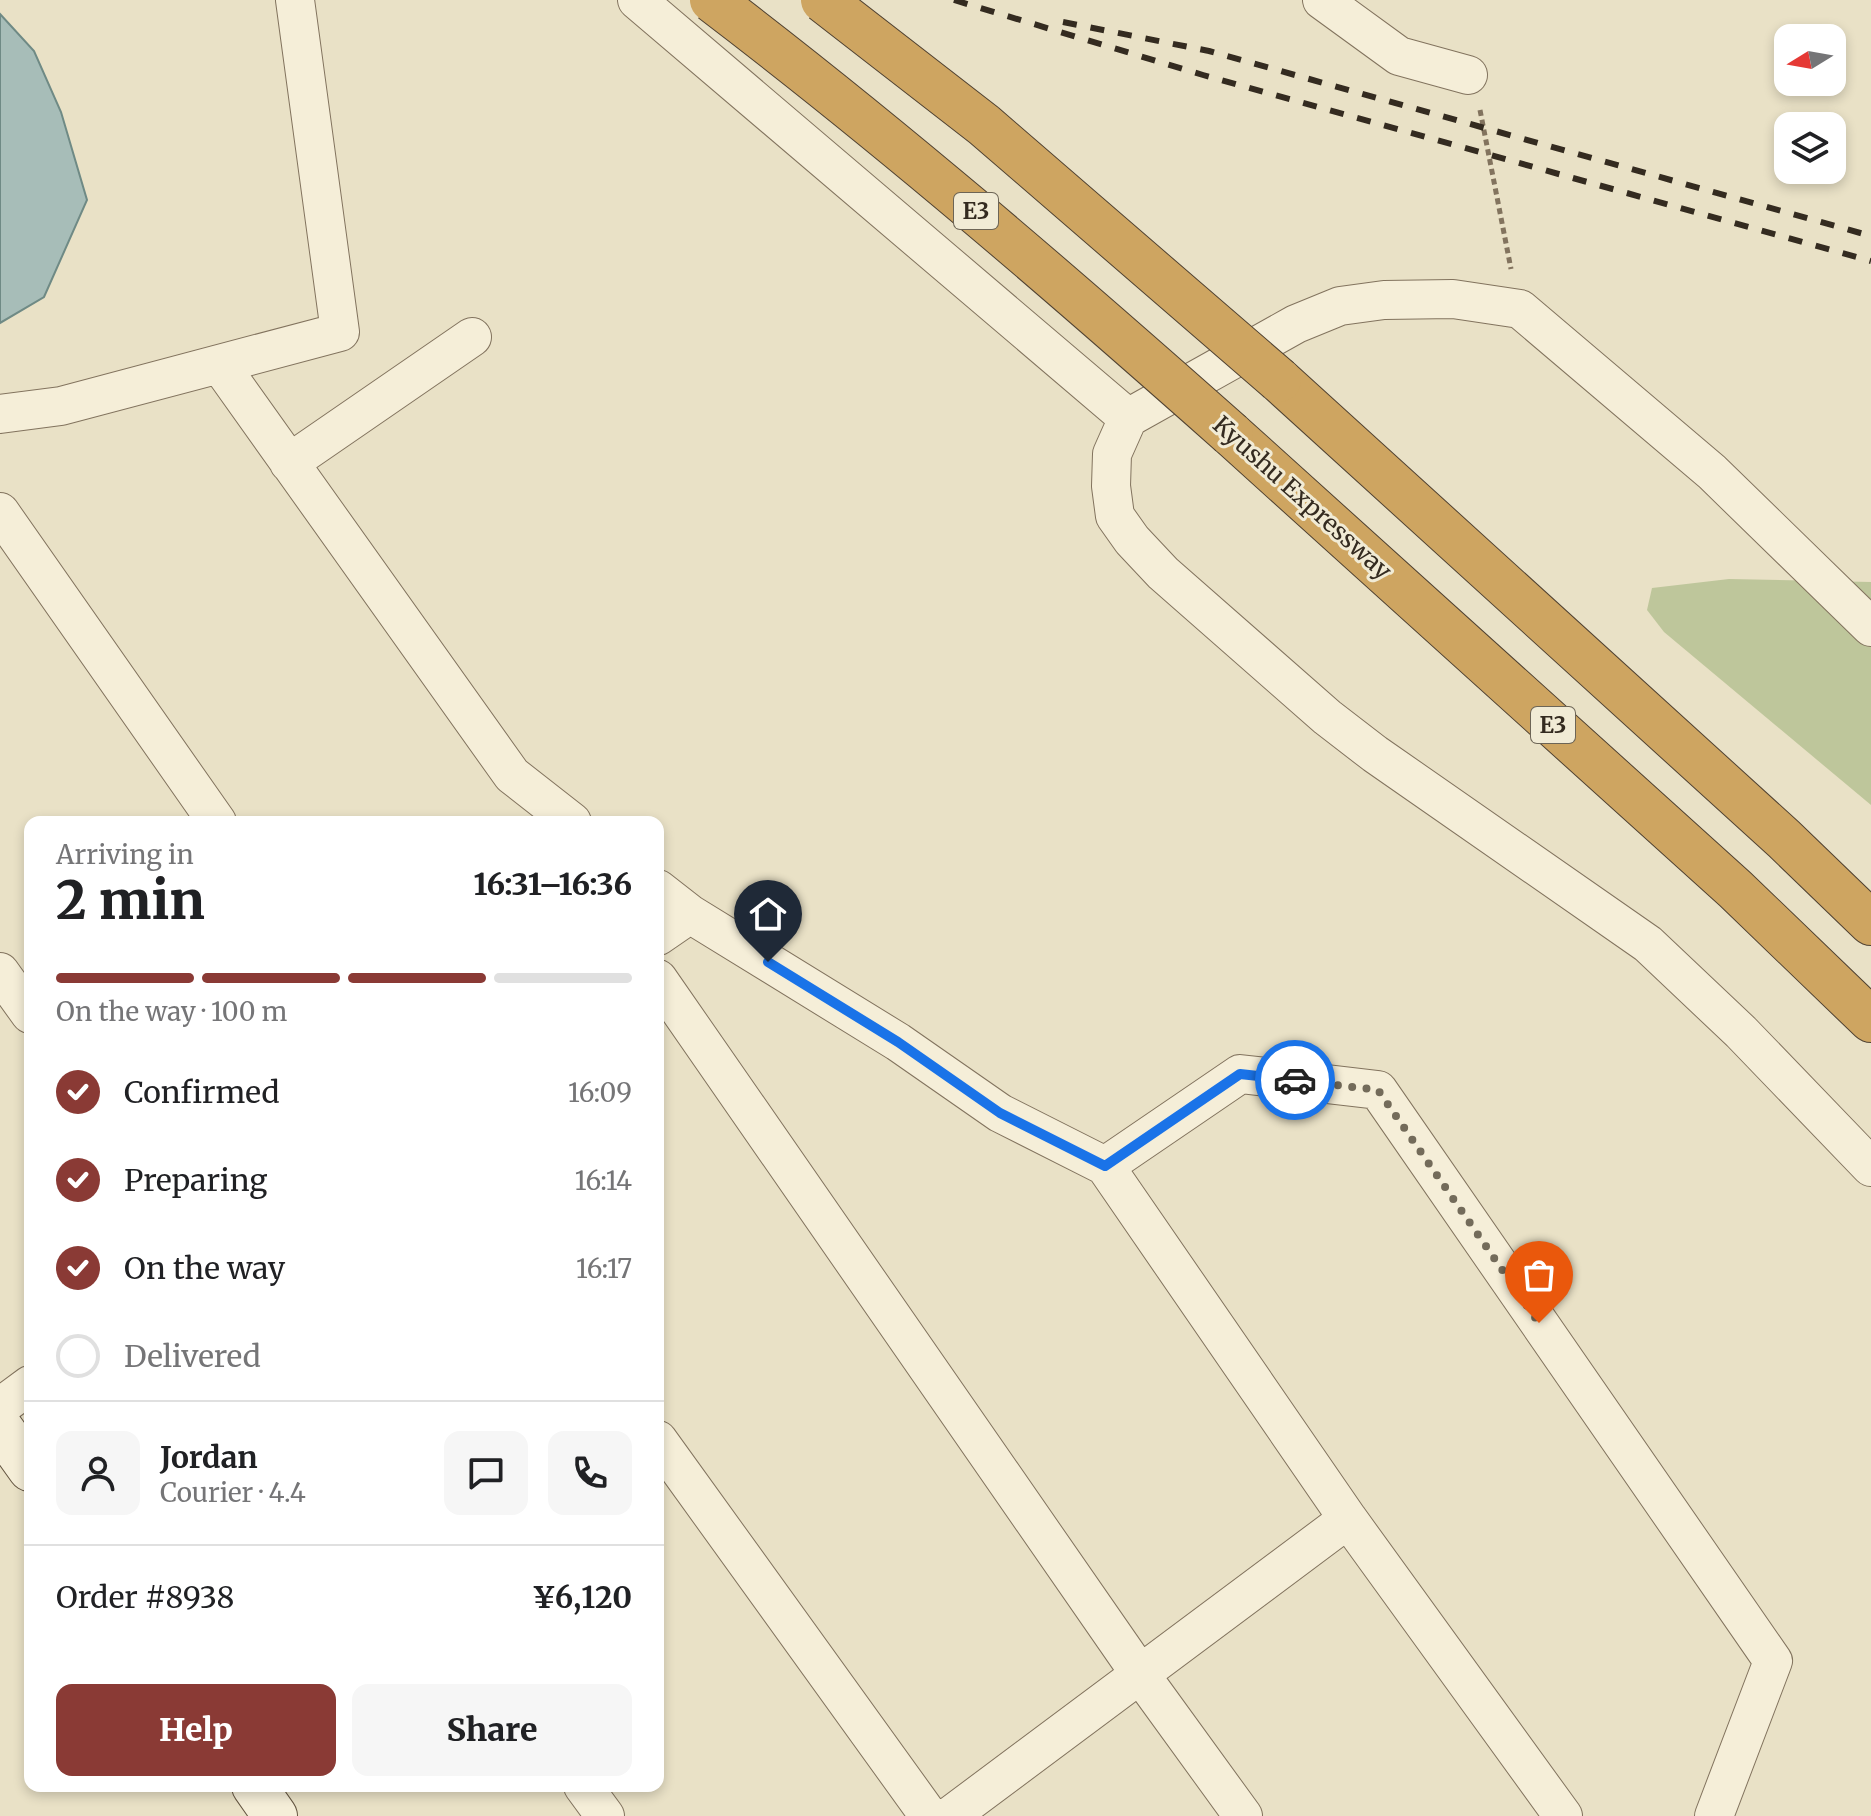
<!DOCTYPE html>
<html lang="en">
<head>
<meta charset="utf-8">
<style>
	body { margin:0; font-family:Merriweather,serif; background:#f6f6f6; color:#202124; height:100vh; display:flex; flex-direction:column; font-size:30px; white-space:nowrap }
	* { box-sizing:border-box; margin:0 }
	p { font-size:26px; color:#757577 }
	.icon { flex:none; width:44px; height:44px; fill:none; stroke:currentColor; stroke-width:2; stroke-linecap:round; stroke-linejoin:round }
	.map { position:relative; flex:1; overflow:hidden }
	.drawer { position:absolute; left:24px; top:816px; width:640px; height:976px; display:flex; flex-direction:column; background:#fff; border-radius:16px; box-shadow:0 4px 12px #0003 }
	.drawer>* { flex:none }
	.needle { width:52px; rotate:259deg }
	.buttons { position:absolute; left:1774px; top:24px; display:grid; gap:16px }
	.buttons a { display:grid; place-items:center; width:72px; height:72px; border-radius:16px; background:#fff; box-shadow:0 4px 12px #0003; font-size:40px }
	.pin { position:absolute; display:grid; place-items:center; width:68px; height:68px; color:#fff; margin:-82px -34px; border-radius:50% 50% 50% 0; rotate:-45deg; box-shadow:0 0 8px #0007 }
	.pin .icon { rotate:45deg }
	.courier { position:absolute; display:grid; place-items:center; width:80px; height:80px; margin:-40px; border:6px solid #1a73e8; border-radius:50%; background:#fff; color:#222; box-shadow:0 2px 10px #0007 }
	.headline em { font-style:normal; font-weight:800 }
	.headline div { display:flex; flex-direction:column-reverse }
	.headline { display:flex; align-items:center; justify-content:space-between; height:136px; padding:0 32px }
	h1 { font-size:52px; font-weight:800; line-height:60px }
	.bar { display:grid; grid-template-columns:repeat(4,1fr); gap:12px 8px; align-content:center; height:96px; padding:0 32px }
	.bar i { height:10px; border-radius:6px; background:#e0e0e0 }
	.bar .on { background:#8a3a35 }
	.bar p { grid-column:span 4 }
	.line { display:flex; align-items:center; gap:20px; padding:0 32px; border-top:2px solid #e0e0e0 }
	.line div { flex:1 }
	.round { display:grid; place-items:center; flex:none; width:84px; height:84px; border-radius:16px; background:#f6f6f6 }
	ol { padding:0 32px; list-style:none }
	li { display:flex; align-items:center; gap:24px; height:88px }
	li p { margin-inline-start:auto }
	li .icon { padding:8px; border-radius:50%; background:#8a3a35; color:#fff; stroke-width:4 }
	li:last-child { color:#757577 }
	li i { width:44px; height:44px; border:4px solid #e0e0e0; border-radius:50% }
	.action { display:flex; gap:16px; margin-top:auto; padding:16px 32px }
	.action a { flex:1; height:92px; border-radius:16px; background:#8a3a35; color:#fff; font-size:32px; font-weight:800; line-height:92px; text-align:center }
	.action a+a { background:#f6f6f6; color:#202124 }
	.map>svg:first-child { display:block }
	.green { fill:#bec69b }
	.water { fill:#a7bdb8; stroke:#6f8a85; stroke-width:2 }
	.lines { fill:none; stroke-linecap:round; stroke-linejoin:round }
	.street-casing { stroke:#82735e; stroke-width:40 }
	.secondary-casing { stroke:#645541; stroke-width:46 }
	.highway-casing { stroke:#504232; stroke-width:46 }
	.path { stroke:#82735e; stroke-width:5; stroke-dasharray:6 4; stroke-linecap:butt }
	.street { stroke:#f5eed8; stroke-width:38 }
	.secondary { stroke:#f5eed8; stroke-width:44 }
	.highway { stroke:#cea561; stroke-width:44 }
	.rail { stroke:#342b20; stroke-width:6; stroke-dasharray:14 14; stroke-linecap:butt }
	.highway-bridge-casing { stroke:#504232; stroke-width:46; stroke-linecap:butt }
	.highway-bridge { stroke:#cea561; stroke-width:44 }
	.done { stroke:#736b5a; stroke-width:8; stroke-dasharray:0 14.4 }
	.route { stroke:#1a73e8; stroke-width:10 }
	.labels { text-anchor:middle; stroke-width:6; stroke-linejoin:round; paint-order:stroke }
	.shield { fill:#f1ebd5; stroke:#6d6556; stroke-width:2 }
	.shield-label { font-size:22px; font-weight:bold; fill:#342b20 }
	.street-label { font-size:24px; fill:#342b20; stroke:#f1ebd5 }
</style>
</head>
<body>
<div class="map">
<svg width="1871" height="1816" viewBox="0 0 1871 1816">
	<rect width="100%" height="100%" fill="#e9e1c6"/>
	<path class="green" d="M1729 579 1871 582V805L1664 632 1647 610 1652 588Z"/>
	<path class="water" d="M0 14 34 51 61 112 87 200 44 297 0 323Z"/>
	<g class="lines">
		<defs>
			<path id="street" d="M637 0 1128 418
				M1322 0 1399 56 1468 75
				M220 365 512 775 572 822
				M0 414 61 406 340 332 295 0
				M289 463 472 337
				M0 512 217 822
				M1871 627 1712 472 1520 309 1453 299 1384 300 1340 306 1296 324 1128 418 1112 454 1111 486 1115 516 1132 540 1163 573 1327 717 1375 754 1648 944 1741 1032 1871 1167
				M658 889 690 914 898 1042 1000 1113 1105 1166 1348 1519 1563 1816
				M658 936 690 914
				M0 972 30 1014
				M658 979 1140 1674 1243 1816
				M1105 1166 1240 1074 1378 1090 1773 1661 1714 1816
				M0 1407 30 1385
				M658 1440 929 1816
				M583 1786 605 1816
				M950 1816 1348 1519"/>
			<path id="secondary" d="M0 1427 30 1469
				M254 1786 275 1816"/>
			<path id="highway" d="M1279 380 1784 839 1871 923
				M1231 434 1735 889 1871 1020"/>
		</defs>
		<use href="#street" class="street-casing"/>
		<use href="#secondary" class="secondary-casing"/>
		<use href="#highway" class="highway-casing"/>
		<path class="path" d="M1480 110 1511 269"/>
		<use href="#street" class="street"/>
		<use href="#secondary" class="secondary"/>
		<use href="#highway" class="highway"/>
		<path class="rail" d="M954 0 1203 75 1871 261
			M1063 22 1209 51 1871 236"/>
		<defs>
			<path id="highway-bridge" d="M712 0C892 137 1062 284 1231 434
				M823 0 984 125 1279 380"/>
		</defs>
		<use href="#highway-bridge" class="highway-bridge-casing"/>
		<use href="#highway-bridge" class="highway-bridge"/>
	</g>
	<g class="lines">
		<path class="done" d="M1295 1080 1378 1090 1539 1323"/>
		<path class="route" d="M768 962 898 1042 1000 1113 1105 1166 1240 1074 1295 1080"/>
	</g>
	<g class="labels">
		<g class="shield">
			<rect x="954" y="193" width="44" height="36" rx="6"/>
			<rect x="1531" y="707" width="44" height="36" rx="6"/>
		</g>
		<g class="shield-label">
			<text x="976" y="219">E3</text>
			<text x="1553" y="733">E3</text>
		</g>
		<g class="street-label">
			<text transform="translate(1302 498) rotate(42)" y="8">Kyushu Expressway</text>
		</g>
	</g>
</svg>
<div class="buttons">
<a><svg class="needle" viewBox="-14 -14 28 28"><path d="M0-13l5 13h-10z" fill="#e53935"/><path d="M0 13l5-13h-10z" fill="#757577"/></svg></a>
<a><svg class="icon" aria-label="layers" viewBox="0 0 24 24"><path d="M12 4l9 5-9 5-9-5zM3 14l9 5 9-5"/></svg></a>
</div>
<div class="pin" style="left:1539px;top:1323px;background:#ea580c"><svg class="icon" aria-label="bag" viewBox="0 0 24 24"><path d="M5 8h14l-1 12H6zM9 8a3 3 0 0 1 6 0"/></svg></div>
<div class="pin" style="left:768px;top:962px;background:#1f2937"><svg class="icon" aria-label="home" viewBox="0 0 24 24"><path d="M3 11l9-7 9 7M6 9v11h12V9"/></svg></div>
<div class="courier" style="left:1295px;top:1080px"><svg class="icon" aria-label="car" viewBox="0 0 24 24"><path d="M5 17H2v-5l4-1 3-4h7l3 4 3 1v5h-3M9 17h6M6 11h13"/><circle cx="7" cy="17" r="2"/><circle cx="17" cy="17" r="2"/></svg></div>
<section class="drawer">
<div class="headline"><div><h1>2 min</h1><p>Arriving in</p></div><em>16:31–16:36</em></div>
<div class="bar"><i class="on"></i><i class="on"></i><i class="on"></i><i></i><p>On the way · 100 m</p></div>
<ol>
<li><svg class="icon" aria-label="check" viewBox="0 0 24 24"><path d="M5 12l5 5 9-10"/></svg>Confirmed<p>16:09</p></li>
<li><svg class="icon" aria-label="check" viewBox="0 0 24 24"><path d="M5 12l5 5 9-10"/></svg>Preparing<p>16:14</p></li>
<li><svg class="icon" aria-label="check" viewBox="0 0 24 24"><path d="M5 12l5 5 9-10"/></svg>On the way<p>16:17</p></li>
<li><i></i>Delivered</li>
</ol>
<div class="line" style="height:144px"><a class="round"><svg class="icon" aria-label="person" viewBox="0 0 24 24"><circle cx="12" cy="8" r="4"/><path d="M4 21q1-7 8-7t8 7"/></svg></a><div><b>Jordan</b><p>Courier · 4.4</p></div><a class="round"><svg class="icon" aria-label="chat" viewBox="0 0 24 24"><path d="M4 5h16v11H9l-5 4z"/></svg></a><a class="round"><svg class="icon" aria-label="phone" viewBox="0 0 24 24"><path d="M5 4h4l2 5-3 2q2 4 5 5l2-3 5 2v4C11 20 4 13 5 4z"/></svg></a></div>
<div class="line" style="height:104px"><div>Order #8938</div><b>¥6,120</b></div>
<div class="action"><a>Help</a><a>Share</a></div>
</section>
</div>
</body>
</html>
